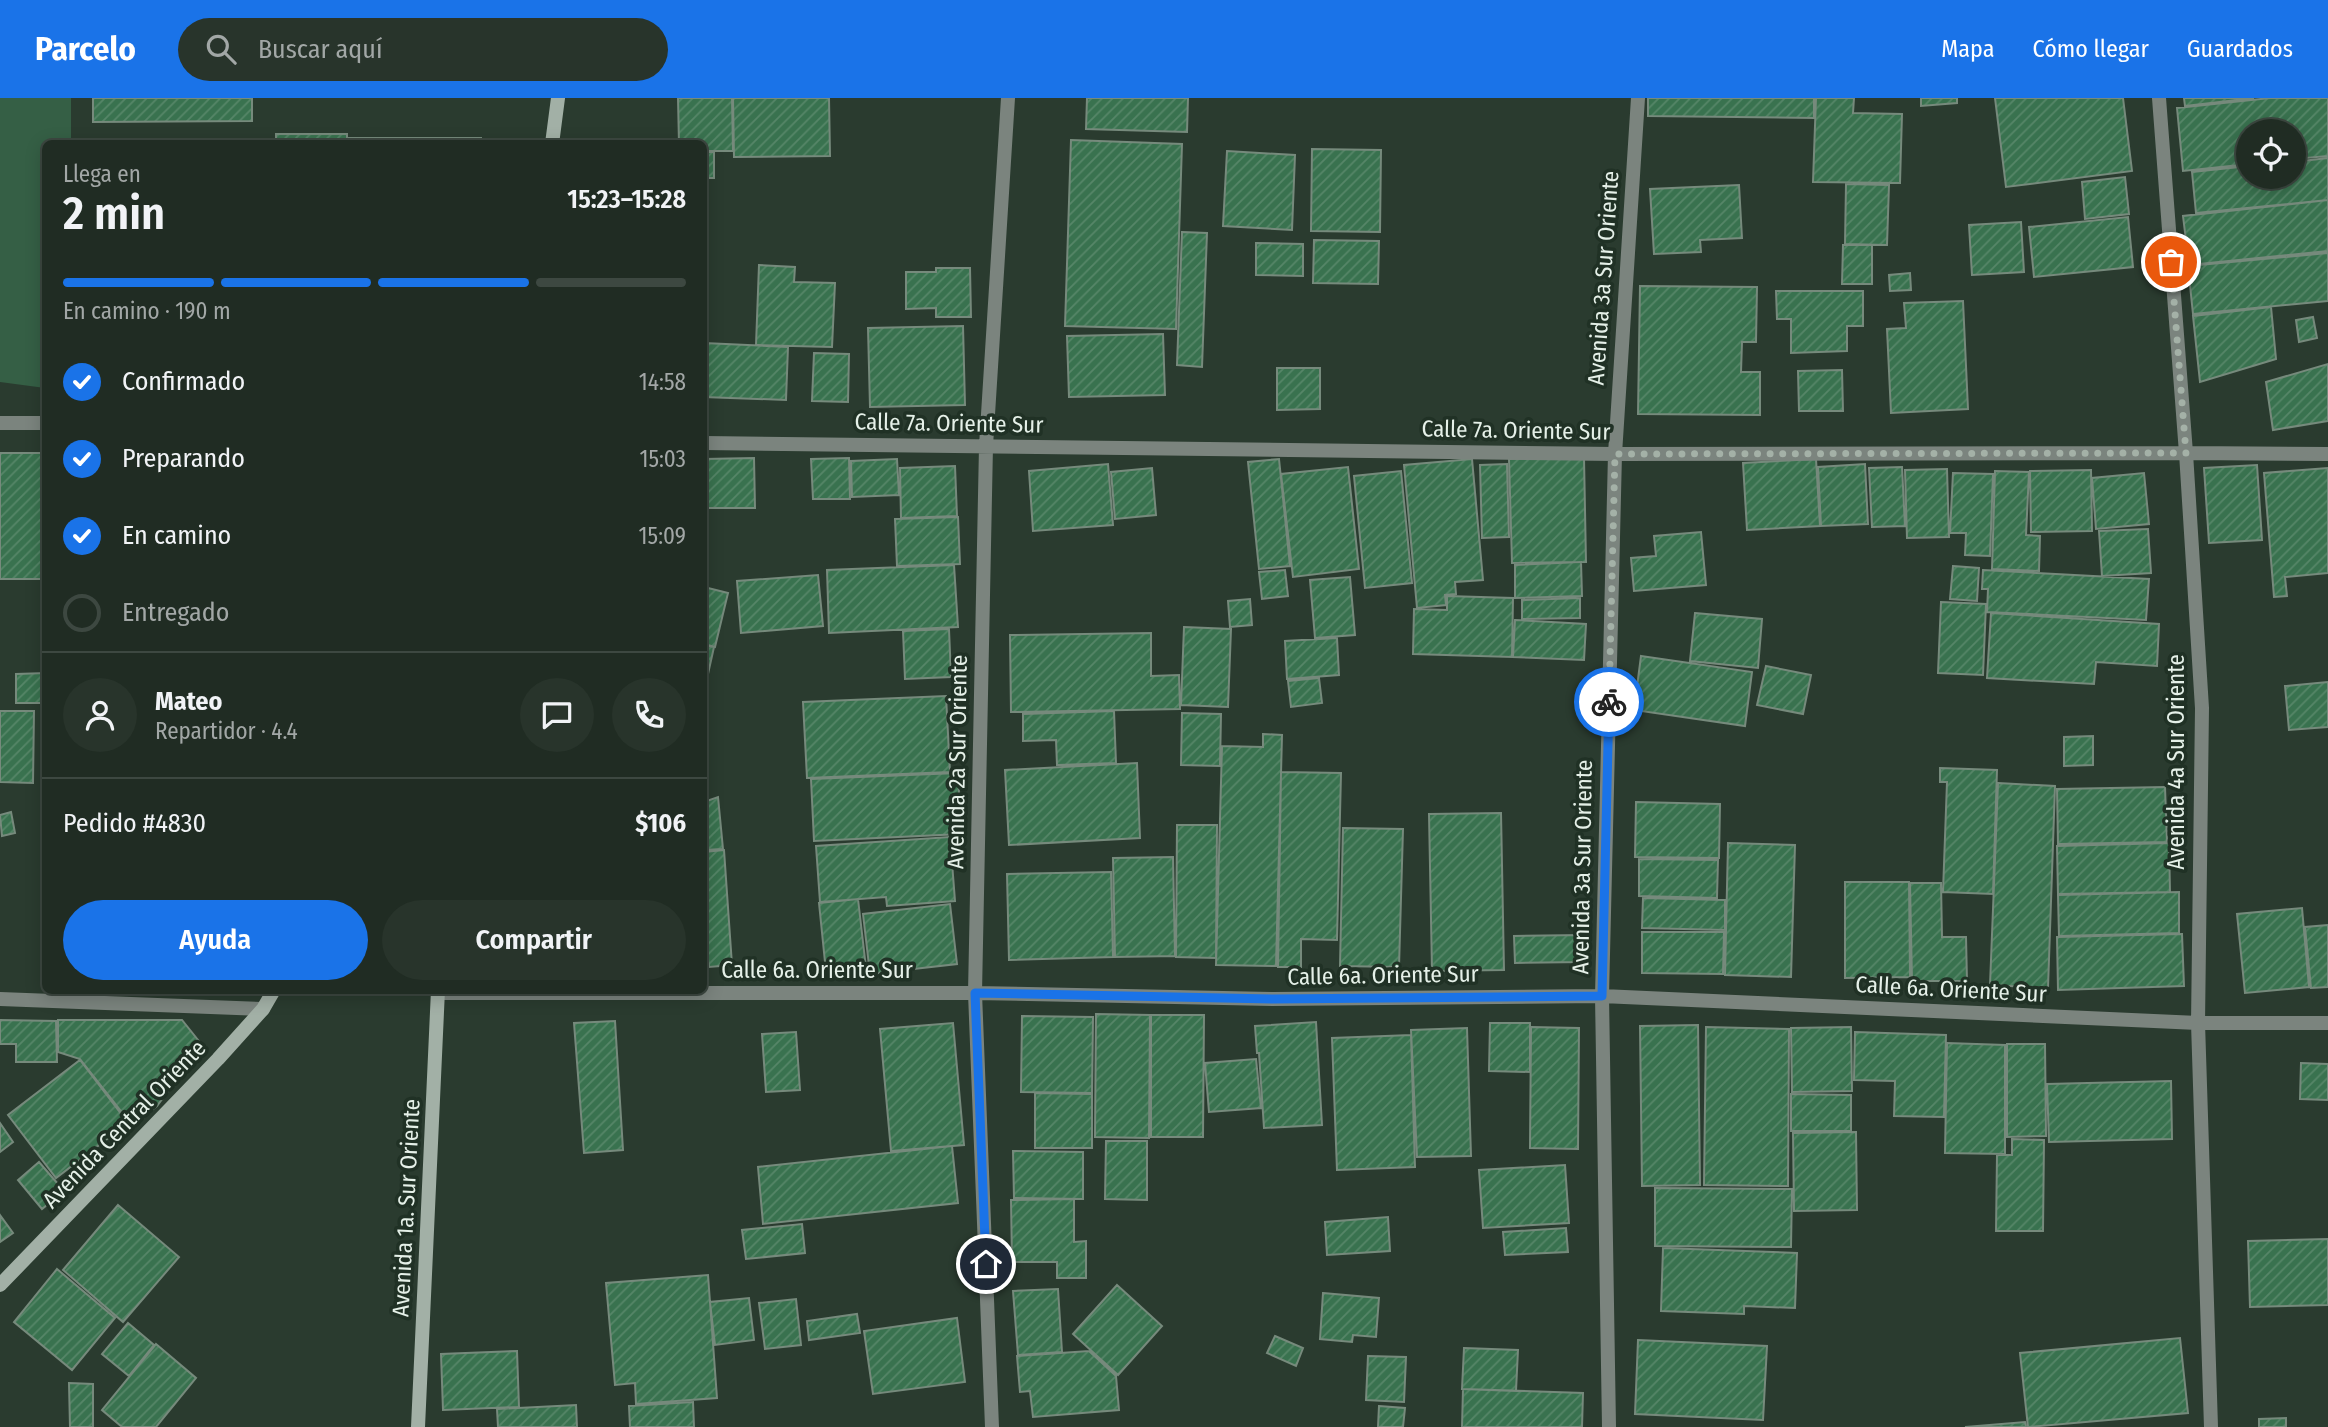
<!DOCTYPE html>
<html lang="es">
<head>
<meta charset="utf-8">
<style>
	body { margin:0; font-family:"Fira Sans Condensed",sans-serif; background:#28342b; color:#f1f3f6; height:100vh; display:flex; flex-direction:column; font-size:26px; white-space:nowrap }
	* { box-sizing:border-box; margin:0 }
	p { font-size:23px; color:#a2a7a6 }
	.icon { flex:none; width:38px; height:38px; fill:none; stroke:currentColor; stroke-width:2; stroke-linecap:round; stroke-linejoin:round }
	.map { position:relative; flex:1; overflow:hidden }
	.drawer { position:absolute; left:42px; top:42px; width:665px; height:854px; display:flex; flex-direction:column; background:#202c23; border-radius:10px; box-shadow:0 4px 18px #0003,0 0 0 2px #3d4841 }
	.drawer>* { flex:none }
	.controls { position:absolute; left:2236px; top:21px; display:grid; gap:14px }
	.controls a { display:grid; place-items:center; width:70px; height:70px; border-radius:50%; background:#202c23; box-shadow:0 4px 18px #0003,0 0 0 2px #3d4841; font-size:35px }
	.pin { position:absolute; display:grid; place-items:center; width:60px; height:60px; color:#fff; margin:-30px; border:4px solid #fff; border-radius:50%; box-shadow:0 2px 7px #0007 }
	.courier { position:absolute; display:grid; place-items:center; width:70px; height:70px; margin:-35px; border:5px solid #1a73e8; border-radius:50%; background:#fff; color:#222; box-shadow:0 2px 9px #0007 }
	.summary em { font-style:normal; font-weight:600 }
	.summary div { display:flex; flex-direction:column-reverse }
	.summary { display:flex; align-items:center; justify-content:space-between; height:119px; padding:0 21px }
	h1 { font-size:46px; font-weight:600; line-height:52px }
	.bar { display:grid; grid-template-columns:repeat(4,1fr); gap:10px 7px; align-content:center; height:84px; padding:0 21px }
	.bar i { height:9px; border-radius:5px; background:#3d4841 }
	.bar .current { background:#1a73e8 }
	.bar p { grid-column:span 4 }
	.line { display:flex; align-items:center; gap:18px; padding:0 21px; border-top:2px solid #3d4841 }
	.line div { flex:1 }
	.round { display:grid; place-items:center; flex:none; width:74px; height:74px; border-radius:37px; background:#28342b }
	ol { padding:0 21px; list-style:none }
	li { display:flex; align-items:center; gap:21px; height:77px }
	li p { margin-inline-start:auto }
	li .icon { padding:7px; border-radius:50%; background:#1a73e8; color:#fff; stroke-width:4 }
	li:last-child { color:#a2a7a6 }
	li i { width:38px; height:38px; border:4px solid #3d4841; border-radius:50% }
	.cta { display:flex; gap:14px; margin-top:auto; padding:14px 21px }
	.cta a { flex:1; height:80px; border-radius:42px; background:#1a73e8; color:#fff; font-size:28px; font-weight:600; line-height:80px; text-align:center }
	.cta a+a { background:#28342b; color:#f1f3f6 }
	header { display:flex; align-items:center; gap:42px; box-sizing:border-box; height:98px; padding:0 35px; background:#1a73e8; color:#fff }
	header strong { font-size:33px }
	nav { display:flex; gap:38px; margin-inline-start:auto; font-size:24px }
	.search { width:490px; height:63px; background:#28342b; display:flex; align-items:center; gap:18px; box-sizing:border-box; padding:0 24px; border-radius:38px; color:#a2a7a6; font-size:26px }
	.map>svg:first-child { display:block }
	.green { fill:#355f45 }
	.building { fill:url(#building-hatch); stroke:#768a7c; stroke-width:2 }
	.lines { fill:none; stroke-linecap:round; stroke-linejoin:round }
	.street { stroke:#7b847e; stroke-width:14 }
	.secondary { stroke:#a2b0a6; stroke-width:14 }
	.done { stroke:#a4b1a7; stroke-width:7; stroke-dasharray:0 12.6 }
	.route { stroke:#1a73e8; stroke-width:9 }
	.labels { text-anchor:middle; stroke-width:7; stroke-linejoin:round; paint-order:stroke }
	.street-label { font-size:23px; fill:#e5f0e8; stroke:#203125 }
</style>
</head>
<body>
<header>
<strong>Parcelo</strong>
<div class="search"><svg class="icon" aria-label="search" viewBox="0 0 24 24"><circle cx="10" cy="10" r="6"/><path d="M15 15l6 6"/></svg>Buscar aquí</div>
<nav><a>Mapa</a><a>Cómo llegar</a><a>Guardados</a></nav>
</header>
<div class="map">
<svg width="2328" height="1329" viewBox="0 0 2328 1329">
	<defs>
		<pattern id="building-hatch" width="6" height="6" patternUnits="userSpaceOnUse" patternTransform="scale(1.75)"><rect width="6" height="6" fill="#39724f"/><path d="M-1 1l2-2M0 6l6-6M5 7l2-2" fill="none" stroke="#568668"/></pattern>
	</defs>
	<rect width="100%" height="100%" fill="#2a3b2f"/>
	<path class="green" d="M0 0H71V45L46 46 45 290 0 284Z"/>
	<path class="building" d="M93 0H252V23L93 24Z
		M678 0H732L733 53H704V46H679Z
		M733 0H829L830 58 734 59Z
		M1087 0H1188L1187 34 1086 31Z
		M1648 0H1814V20L1648 18Z
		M1816 0H1854L1853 15 1902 16 1900 85 1813 84Z
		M1921 0H1957V5L1921 8Z
		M1995 0H2123L2132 73 2006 89Z
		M2184 0H2254L2185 8Z
		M2270 0H2328V58L2294 61V33H2249V66L2183 73 2177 10Z
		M276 36H347V46H276Z
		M348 40H481V46H348Z
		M1071 42 1182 46 1176 231 1065 228Z
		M1312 51 1381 52 1380 134 1311 133Z
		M1227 53 1295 57 1292 132 1223 128Z
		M704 54H714V80H704Z
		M2328 60V102L2196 115 2192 74 2249 68V79H2294V64Z
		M2125 79 2129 116 2085 121 2082 84Z
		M1846 86 1889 87 1887 147 1845 146Z
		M1739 87 1742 140 1700 142 1701 154 1654 156 1650 91Z
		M2328 102V153L2189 167 2183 118Z
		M2128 119 2133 169 2034 179 2029 129Z
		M2021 124 2024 174 1972 177 1969 127Z
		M1182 134 1207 135 1202 269 1177 267Z
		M1314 142 1379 143 1378 186 1313 185Z
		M1256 145 1303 146V178L1256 177Z
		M1843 147H1872V186H1842Z
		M2328 155V203L2193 216 2188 168Z
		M759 167 795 169 794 184 835 185 832 249 756 247Z
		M936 170H970L971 219H936V210L906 211V174H936Z
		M1910 175 1911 192 1890 193 1889 177Z
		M1640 188 1757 189 1756 244H1742L1741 274H1760V317L1638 316Z
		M1776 193H1863V228H1847V253L1791 255V221H1777Z
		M1963 203 1968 311 1891 315 1887 231 1906 230 1904 205Z
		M2271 209 2276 261 2200 284 2193 218Z
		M2313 219 2317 240 2299 244 2296 222Z
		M963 228 965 307 870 309 868 230Z
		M1163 236 1165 297 1069 299 1067 238Z
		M704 245 788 249 786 302 704 299Z
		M814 255 849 256 848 304 812 303Z
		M2328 266V323L2273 332 2266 284Z
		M1277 270H1320V311L1277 312Z
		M1842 272 1843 313H1799L1798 273Z
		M0 355H46V481H0Z
		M754 360 755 410H704V361Z
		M849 360 850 401H813L811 361Z
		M1584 360 1586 464 1512 465 1509 361Z
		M897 361 899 397 852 399 851 363Z
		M1279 361 1290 468 1259 471 1248 364Z
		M1472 361 1483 482 1455 484 1456 496 1445 497 1446 507 1417 510 1404 367Z
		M1816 361 1820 428 1747 432 1743 365Z
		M1108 366 1113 427 1033 433 1029 373Z
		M1507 366 1509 439 1482 440 1480 367Z
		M1865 366 1868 426 1821 428 1818 369Z
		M2257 367 2262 442 2209 445 2204 370Z
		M955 368 957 418 901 420 900 370Z
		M1348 369 1359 471 1293 479 1281 376Z
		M1902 369 1905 428 1872 429 1869 370Z
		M1152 370 1156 417 1115 421 1111 374Z
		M2328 370V475L2285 479 2287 498 2274 499 2264 375Z
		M1947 371 1949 439 1907 440 1905 372Z
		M2091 372 2092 433 2031 434 2030 373Z
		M1401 373 1412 485 1365 490 1354 378Z
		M1995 373 2029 374 2026 437 2040 438 2039 473 1992 471Z
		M1953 375 1993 376 1990 458 1965 457 1966 435H1950Z
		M2144 375 2149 426 2096 431 2092 380Z
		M958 419 960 466 897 468 895 421Z
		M2148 431 2151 475 2102 478 2099 433Z
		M1701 434 1706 487 1634 493 1631 460 1656 458 1654 438Z
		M1581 464 1582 498 1515 500V467Z
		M954 467 958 529 829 535 827 472Z
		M1953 468 1979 470 1977 503 1950 501Z
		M1285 472 1288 498 1262 501 1259 474Z
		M1983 472 2149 481 2146 522 1987 514 1988 491H1982Z
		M818 477 823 528 741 535 737 483Z
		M1350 479 1355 537 1315 540 1310 482Z
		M704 489 728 495 715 549 704 546Z
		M1447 498 1513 500 1512 559 1413 556 1414 511 1447 512Z
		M1580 500V520L1522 521V502Z
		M1250 501 1252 527 1230 529 1228 503Z
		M1941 504 1986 506 1983 577 1938 575Z
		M1695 515 1762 521 1758 570 1690 563Z
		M1991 515 2159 526 2157 568 2096 564 2094 586 1987 580Z
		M1515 522 1586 526 1584 562 1513 559Z
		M1184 529 1231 531 1228 609 1181 607Z
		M949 531 951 579 905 581 903 533Z
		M1151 535V578L1179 577 1180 611 1011 614 1010 537Z
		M1337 540 1339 577 1287 581 1285 543Z
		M704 547 714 549 704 594Z
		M1641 558 1752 574 1745 628 1634 612Z
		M1766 568 1811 577 1803 616 1757 607Z
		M46 575V605H16V576Z
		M1319 580 1322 605 1291 609 1288 583Z
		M2328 584V629L2289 632 2285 588Z
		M946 598 950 674 807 680 803 604Z
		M0 613H34L33 685 0 684Z
		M1114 613 1116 665 1057 667 1056 642 1023 643V616Z
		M1182 615 1221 616 1220 668 1181 667Z
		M1263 636 1282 637 1276 868 1216 867 1222 648 1263 649Z
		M2093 638V667L2064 668V639Z
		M1137 665 1140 740 1009 747 1005 672Z
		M1940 670 1997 672 1993 796 1943 794 1947 684H1940Z
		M1281 674 1341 675 1337 842 1301 841V869H1278Z
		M958 675 961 736 814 743 811 681Z
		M1998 685 2055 688 2048 890 1990 887Z
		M2165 689 2167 744 2058 746 2057 691Z
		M718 699 723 751 704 752V704Z
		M1636 704 1720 706 1719 760 1635 759Z
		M11 714 15 735 2 738 0 717Z
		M1501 715 1504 872 1432 873 1429 716Z
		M1177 727H1217L1216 860 1176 859Z
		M1343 730 1403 731 1399 869 1340 868Z
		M950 739 955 803 887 808 886 799 820 804 816 748Z
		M1728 745 1795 747 1791 879 1725 877Z
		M2169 745 2170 794 2058 796 2057 748Z
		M724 752 732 867 709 869 708 861 704 862V754Z
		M1173 759 1175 858 1115 859 1113 760Z
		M1639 761 1718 762 1717 800 1639 798Z
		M1111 774 1113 859 1009 862 1007 776Z
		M1845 784H1909L1910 879 1845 880Z
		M1910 785H1941L1942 839H1966L1967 883H1912Z
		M2179 794V835L2059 838 2058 797Z
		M1643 800 1725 802V832L1642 830Z
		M858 801 866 870 826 874 819 805Z
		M950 806 957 866 870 876 863 816Z
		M2302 810 2309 889 2245 895 2237 816Z
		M2328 827V889L2311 890 2305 829Z
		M1642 834H1724L1723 876 1642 875Z
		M2182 836 2184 888 2058 892 2057 839Z
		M1583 837V864L1515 865 1514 838Z
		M1096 916 1150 917 1149 1040 1095 1039Z
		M1151 917H1204L1203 1039H1151Z
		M1022 918 1093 919 1092 995 1021 994Z
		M0 922 56 923 57 964H16V946H0Z
		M58 922H182L202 947 157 1008 132 1027 80 961 58 954Z
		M615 923 623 1052 584 1055 574 925Z
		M1316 924 1322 1027 1264 1030 1259 955H1257L1255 928Z
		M953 925 964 1047 891 1053 880 931Z
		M1490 925H1530V974L1489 973Z
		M1698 927 1700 1087 1642 1088 1640 928Z
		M1531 929 1579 930 1578 1051 1530 1050Z
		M1706 929 1789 931 1788 1088 1704 1087Z
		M1851 929 1852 993 1792 994 1791 930Z
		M1467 930 1471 1058 1417 1059 1411 932Z
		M796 934 800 992 766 994 762 936Z
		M1855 934 1946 937 1944 1019 1894 1018 1895 983 1854 982Z
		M1411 937 1415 1069 1337 1072 1332 940Z
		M1947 945 2005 947V1056L1945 1055Z
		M2007 946H2045L2046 1038 2007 1039Z
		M1256 961 1261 1010 1209 1014 1205 965Z
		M80 962 128 1025 56 1080 8 1017Z
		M2301 965 2328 966V1002L2300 1001Z
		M2171 983 2172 1041 2049 1044 2047 986Z
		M1035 995 1092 996V1050H1035Z
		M1791 996 1851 997V1033H1791Z
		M0 1025 13 1044 0 1054Z
		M1856 1034 1857 1112 1794 1113 1793 1035Z
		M2012 1041 2044 1042 2043 1133H1996L1997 1057H2012Z
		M1106 1043H1147V1102L1105 1101Z
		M952 1048 958 1105 763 1126 758 1069Z
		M1013 1053 1083 1054V1101L1014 1100Z
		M39 1064 64 1093 42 1111 18 1082Z
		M1565 1067 1569 1125 1483 1130 1479 1072Z
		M1655 1090 1792 1091 1791 1149 1655 1148Z
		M1074 1101V1144L1086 1143V1180H1057V1164H1012L1011 1102Z
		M118 1107 179 1159 123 1224 63 1172Z
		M0 1117 13 1135 0 1144Z
		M1388 1119 1390 1153 1327 1157 1325 1124Z
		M802 1126 805 1155 746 1161 742 1132Z
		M1566 1130 1568 1154 1505 1157 1503 1134Z
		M2328 1141V1207L2250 1209 2248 1143Z
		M1663 1150 1797 1155 1795 1210 1744 1208V1216L1661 1213Z
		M57 1171 115 1220 72 1272 14 1224Z
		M708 1177 717 1300 636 1306 635 1285 615 1287 606 1185Z
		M1117 1187 1162 1228 1118 1277 1073 1236Z
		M1058 1191 1062 1254 1018 1257 1013 1193Z
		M1323 1195 1379 1200 1376 1239 1353 1237 1352 1244 1320 1241Z
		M749 1200 754 1242 715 1247 710 1204Z
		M796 1201 801 1247 765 1251 759 1205Z
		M857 1216 860 1235 809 1242 807 1223Z
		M957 1220 965 1284 873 1296 864 1233Z
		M128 1225 154 1247 129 1278 102 1256Z
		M1275 1238 1303 1250 1296 1268 1267 1255Z
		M2180 1240 2188 1315 2028 1329 2020 1255Z
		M1638 1242 1767 1248 1763 1322 1635 1316Z
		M156 1246 196 1280 156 1329H122L102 1312Z
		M1464 1250 1518 1252 1516 1293 1462 1291Z
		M517 1253 519 1309 443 1312 441 1256Z
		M1089 1253 1116 1278 1119 1312 1033 1319 1030 1293 1020 1294 1017 1258Z
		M1368 1258 1406 1259 1404 1304 1366 1302Z
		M69 1285 93 1286V1329H70Z
		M1463 1291 1583 1295 1582 1329H1462Z
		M693 1304 694 1329H630L629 1308Z
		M576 1307 577 1329H498L497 1311Z
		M1379 1308 1405 1310 1403 1329H1378Z
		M2286 1320V1329H2259V1321Z
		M2025 1324 2026 1329H1965Z"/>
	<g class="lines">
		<path class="street" d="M2159 0 2186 355 2202 610 2198 925 2211 1329
			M0 325H46
			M704 345 1615 356 2186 355 2328 356
			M438 895H975L1273 901 1602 898 2198 925H2328
			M0 901 263 911
			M992 1329 975 895 986 348 1008 0
			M1609 1329 1602 898 1615 356 1638 0"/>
		<path class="secondary" d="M552 46 558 0
			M0 1187 218 961 263 911 274 892
			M418 1329 438 892"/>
	</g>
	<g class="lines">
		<path class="done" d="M1609 604 1615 356 2186 355 2171 164"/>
		<path class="route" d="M986 1166 975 895 1273 901 1602 898 1609 604"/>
	</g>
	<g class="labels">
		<g class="street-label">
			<text transform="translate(1603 180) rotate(-86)" y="8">Avenida 3a Sur Oriente</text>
			<text transform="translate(949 325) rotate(1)" y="8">Calle 7a. Oriente Sur</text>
			<text transform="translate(1516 332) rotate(1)" y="8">Calle 7a. Oriente Sur</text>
			<text transform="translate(957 664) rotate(-89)" y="8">Avenida 2a Sur Oriente</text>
			<text transform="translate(2176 664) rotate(-90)" y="8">Avenida 4a Sur Oriente</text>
			<text transform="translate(1582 769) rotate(-89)" y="8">Avenida 3a Sur Oriente</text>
			<text x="817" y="880">Calle 6a. Oriente Sur</text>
			<text transform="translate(1383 877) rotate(-1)" y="8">Calle 6a. Oriente Sur</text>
			<text transform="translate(1951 891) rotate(3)" y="8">Calle 6a. Oriente Sur</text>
			<text transform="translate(124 1026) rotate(-46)" y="8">Avenida Central Oriente</text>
			<text transform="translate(406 1110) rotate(-87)" y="8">Avenida 1a. Sur Oriente</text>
		</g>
	</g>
</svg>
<div class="controls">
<a><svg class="icon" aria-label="locate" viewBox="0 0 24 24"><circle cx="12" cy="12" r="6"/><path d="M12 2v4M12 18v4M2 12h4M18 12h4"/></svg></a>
</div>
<div class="pin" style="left:2171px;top:164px;background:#ea580c"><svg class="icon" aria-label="bag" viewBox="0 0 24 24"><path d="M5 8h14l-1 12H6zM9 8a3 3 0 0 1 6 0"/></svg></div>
<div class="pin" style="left:986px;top:1166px;background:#1f2937"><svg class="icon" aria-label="home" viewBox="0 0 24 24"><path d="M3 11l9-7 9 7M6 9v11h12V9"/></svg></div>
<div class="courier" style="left:1609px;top:604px"><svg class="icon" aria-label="bike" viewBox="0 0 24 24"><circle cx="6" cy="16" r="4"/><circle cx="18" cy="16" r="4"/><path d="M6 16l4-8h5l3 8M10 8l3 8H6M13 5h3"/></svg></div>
<section class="drawer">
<div class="summary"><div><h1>2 min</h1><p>Llega en</p></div><em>15:23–15:28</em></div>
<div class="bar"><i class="current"></i><i class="current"></i><i class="current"></i><i></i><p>En camino · 190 m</p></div>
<ol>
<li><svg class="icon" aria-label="check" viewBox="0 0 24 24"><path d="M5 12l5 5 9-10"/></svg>Confirmado<p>14:58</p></li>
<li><svg class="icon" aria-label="check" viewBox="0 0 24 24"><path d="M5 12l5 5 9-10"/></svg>Preparando<p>15:03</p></li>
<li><svg class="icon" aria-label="check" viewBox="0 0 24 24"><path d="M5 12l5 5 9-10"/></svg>En camino<p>15:09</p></li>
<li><i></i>Entregado</li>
</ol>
<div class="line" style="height:126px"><a class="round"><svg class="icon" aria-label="person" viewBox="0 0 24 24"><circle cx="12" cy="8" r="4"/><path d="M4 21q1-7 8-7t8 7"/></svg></a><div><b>Mateo</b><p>Repartidor · 4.4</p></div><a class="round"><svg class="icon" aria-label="chat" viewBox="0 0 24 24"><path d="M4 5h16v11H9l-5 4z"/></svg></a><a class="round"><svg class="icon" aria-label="phone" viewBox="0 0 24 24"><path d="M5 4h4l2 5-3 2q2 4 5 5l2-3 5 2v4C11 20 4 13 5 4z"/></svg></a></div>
<div class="line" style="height:91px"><div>Pedido #4830</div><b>$106</b></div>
<div class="cta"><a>Ayuda</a><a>Compartir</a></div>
</section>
</div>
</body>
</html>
